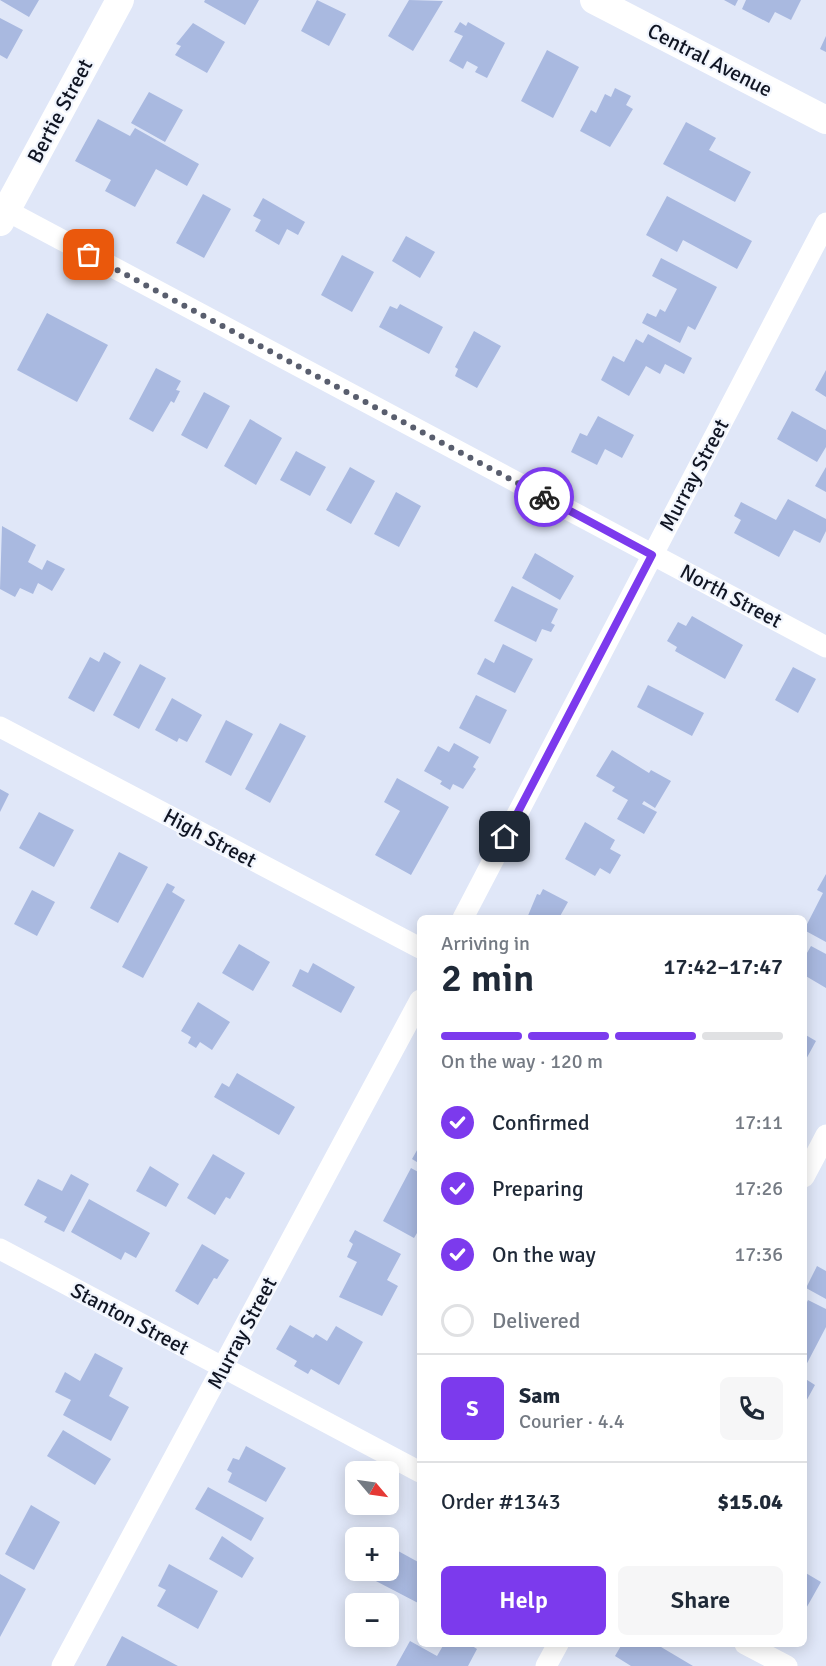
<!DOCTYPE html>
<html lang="en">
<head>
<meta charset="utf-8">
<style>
	body { margin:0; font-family:Signika,sans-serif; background:#f6f6f7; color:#1f2937; height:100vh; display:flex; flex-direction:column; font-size:22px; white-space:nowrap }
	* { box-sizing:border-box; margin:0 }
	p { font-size:20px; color:#747a83 }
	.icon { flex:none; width:33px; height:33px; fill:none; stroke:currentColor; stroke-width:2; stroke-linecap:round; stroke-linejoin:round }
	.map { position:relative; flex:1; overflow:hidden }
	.drawer { position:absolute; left:417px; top:915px; width:390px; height:732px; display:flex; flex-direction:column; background:#fff; border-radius:9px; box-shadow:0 3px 15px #0003 }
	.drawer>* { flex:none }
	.needle { width:39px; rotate:119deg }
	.controls { position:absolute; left:345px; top:1461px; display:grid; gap:12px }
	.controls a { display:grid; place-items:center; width:54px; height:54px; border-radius:9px; background:#fff; box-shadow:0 3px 15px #0003; font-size:30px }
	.pin { position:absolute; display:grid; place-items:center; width:51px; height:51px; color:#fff; margin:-26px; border-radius:12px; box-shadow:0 3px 9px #0006 }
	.courier { position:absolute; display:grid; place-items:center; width:60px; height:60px; margin:-30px; border:4px solid #7c3aed; border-radius:50%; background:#fff; color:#222; box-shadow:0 2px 8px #0007 }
	.head em { font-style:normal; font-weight:600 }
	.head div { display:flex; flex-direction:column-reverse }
	.head { display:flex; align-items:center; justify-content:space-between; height:102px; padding:0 24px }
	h1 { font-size:39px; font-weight:600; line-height:45px }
	.bar { display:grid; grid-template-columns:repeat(4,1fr); gap:9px 6px; align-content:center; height:72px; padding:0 24px }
	.bar i { height:8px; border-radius:4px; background:#e0e1e3 }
	.bar .on { background:#7c3aed }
	.bar p { grid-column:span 4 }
	.line { display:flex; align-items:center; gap:15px; padding:0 24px; border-top:2px solid #e0e1e3 }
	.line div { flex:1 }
	.round { display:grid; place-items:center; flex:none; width:63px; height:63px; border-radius:9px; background:#f6f6f7 }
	ol { padding:0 24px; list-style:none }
	li { display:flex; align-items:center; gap:18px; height:66px }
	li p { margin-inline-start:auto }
	li .icon { padding:6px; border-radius:50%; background:#7c3aed; color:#fff; stroke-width:4 }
	li:last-child { color:#747a83 }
	li i { width:33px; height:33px; border:3px solid #e0e1e3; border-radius:50% }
	.action { display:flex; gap:12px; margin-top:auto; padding:12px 24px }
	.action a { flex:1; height:69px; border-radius:9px; background:#7c3aed; color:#fff; font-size:24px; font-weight:600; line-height:69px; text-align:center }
	.action a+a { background:#f6f6f7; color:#1f2937 }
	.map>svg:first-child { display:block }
	.building { fill:#a9b9e0 }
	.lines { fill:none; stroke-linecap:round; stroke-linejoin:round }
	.street { stroke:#fff; stroke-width:21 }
	.secondary { stroke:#fff; stroke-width:28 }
	.done { stroke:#595e6e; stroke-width:6; stroke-dasharray:0 10.8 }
	.route { stroke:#7c3aed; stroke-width:8 }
	.labels { text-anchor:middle; stroke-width:4.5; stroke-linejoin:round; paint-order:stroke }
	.street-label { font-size:21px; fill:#101523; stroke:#f1f5fd }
</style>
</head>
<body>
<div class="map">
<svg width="826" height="1666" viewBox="0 0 826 1666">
	<rect width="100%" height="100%" fill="#e0e7f8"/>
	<path class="building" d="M0 0H39L29 17Z
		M205 0H259L245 25 204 2Z
		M317 0 346 14 329 46 301 31Z
		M409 0 443 1 413 51 388 36Z
		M724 0H738L735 6Z
		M746 0H801L791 20 775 12 769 23 742 9Z
		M0 18 23 30 7 59 0 55Z
		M460 22 466 26 468 22 505 43 487 78 475 72 478 67 467 61 463 69 449 61 463 36 454 32Z
		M193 23 225 42 207 73 175 55 181 46 176 44Z
		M826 36V52L820 49Z
		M547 50 579 67 553 118 521 101Z
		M615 88 631 96 626 105 633 109 610 147 580 131 591 110 596 113 605 94 611 97Z
		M149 92 183 110 165 142 131 123Z
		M98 119 130 136 135 128 199 164 187 186 156 169 135 207 105 191 111 180 75 161Z
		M686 122 716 138 709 150 751 172 735 202 663 164Z
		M203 194 231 209 204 258 176 243Z
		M667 196 752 241 737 269 683 240 677 252 646 235Z
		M263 198 305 222 298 235 287 229 279 245 255 231 261 220 253 216Z
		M406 236 435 252 420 278 392 261Z
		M342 255 374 272 352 312 321 295Z
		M661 258 717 287 695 330 688 326 680 343 642 323 647 313 656 317 660 309 665 312 677 289 652 276Z
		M400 304 443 327 429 354 379 327 390 306 397 309Z
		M47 313 108 345 77 402 17 370Z
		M474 331 501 346 477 388 455 376 458 369 455 367Z
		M648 334 692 358 684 374 665 364 660 374 646 366 629 396 601 380 613 356 624 362 636 339 643 343Z
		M156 368 181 381 176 390 180 391 174 403 171 401 153 432 129 419Z
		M826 370V397L815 390Z
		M204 392 230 406 207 449 181 435Z
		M792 411 826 430V447L817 462 777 439Z
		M598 416 634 435 622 458 605 449 597 465 571 452 580 433 587 436Z
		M250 419 282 438 256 485 224 466Z
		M296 451 326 467 310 496 280 480Z
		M350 467 375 481 351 524 326 510Z
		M826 467V492L815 486Z
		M396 492 421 506 399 547 374 534Z
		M788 499 826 519V531L820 543 794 530 779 557 734 533 741 520 734 516 741 502 776 520Z
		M2 526 36 545 28 562 42 570 47 560 65 569 52 591 38 583 33 594 20 588 15 597 0 589Z
		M535 553 574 576 560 600 522 578Z
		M512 586 558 609 551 623 555 625 551 632 542 629 536 642 494 621Z
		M692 616 743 645 725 679 675 651 677 647 667 641 678 622 686 626Z
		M503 644 533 659 515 693 477 674 485 658 494 663Z
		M104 652 121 662 94 712 68 698 90 657 99 662Z
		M140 664 166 678 139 729 113 715Z
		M793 667 816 679 798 713 775 700Z
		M648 685 704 713 692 736 637 707Z
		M476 695 507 710 490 744 459 728Z
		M172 698 202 715 187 742 179 738 177 742 155 730Z
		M226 720 253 734 231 776 205 762Z
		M280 723 306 736 270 803 245 789Z
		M454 743 479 757 473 767 476 769 463 789 453 784 450 790 440 784 442 781 424 771 438 746 449 752Z
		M612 750 649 773 651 770 671 781 655 808 644 801 642 804 657 812 644 834 617 819 628 800 612 791 615 787 596 776Z
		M397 778 449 807 411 875 375 855 400 811 384 802Z
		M0 789 9 794 0 812Z
		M39 812 74 830 54 867 19 848Z
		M585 822 615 840 610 849 621 855 610 874 600 868 595 876 565 859Z
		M119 852 148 867 118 923 90 908Z
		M826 874V942L804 930 823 893 817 890Z
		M167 883 175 887 172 892 185 900 143 978 122 967Z
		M543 889 568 902 559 918H527L537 894 540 895Z
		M32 890 55 902 37 936 14 924Z
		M239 944 270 962 253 991 222 973Z
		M811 946 826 954V988L804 975V958Z
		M313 963 355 987 341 1013 292 986 300 969 308 973Z
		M198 1002 230 1022 212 1050 200 1042 196 1048 188 1043 191 1037 181 1031Z
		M804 1034 816 1041 804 1063Z
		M237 1073 295 1107 279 1135 214 1097 222 1083 229 1087Z
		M420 1145V1164L412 1159Z
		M213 1154 245 1173 230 1199 226 1197 215 1215 187 1198Z
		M150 1166 179 1184 166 1207 136 1191Z
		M411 1168 420 1173V1228L414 1238 383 1221Z
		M71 1174 89 1184 64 1232 44 1222 47 1217 24 1205 38 1179 62 1191Z
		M89 1199 150 1233 136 1258 125 1252 121 1260 71 1232Z
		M355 1230 401 1254 387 1280 398 1286 382 1316 339 1297 357 1262 347 1257 353 1244 349 1241Z
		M202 1244 229 1260 217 1279 214 1278 198 1305 175 1291Z
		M817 1266 826 1271V1299L806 1288Z
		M808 1300 826 1309V1327L804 1369V1308Z
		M290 1325 313 1338 316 1334 327 1341 336 1326 363 1342 339 1385 311 1369 308 1374 294 1366 297 1361 276 1349Z
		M95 1353 123 1368 109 1396 129 1407 111 1441 63 1415 71 1400 55 1392 65 1372 80 1381Z
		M804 1378 815 1385 804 1405Z
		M63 1430 111 1459 95 1485 47 1456Z
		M246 1446 286 1468 266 1502 228 1482 232 1473 227 1470 233 1458 239 1460Z
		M208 1487 264 1518 251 1541 195 1509Z
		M31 1505 60 1522 34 1570 5 1554Z
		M222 1536 254 1558 242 1578 209 1559Z
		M389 1546 420 1563V1604L372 1579 376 1570H388Z
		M169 1564 218 1591 198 1629 157 1606 166 1590 158 1586Z
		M804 1572 821 1582 804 1612Z
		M0 1574 26 1589 0 1637Z
		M122 1636 178 1666H106Z
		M410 1641 437 1656 444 1644H469L477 1649 468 1666H396Z
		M622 1644H656L693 1666H631L615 1656Z"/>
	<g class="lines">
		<path class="street" d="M0 207 826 647
			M0 727 420 948
			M463 918 826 223
			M804 1177 826 1135
			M0 1249 420 1472
			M745 1644 787 1666
			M62 1666 420 1000
			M546 1666 558 1644"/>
		<path class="secondary" d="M594 0 826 120
			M0 222 120 0"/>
	</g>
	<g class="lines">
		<path class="done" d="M89 255 544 497"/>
		<path class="route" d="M505 837 652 555 544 497"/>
	</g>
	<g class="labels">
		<g class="street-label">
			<text transform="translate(710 60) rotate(27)" y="7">Central Avenue</text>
			<text transform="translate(60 111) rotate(-62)" y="7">Bertie Street</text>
			<text transform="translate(694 475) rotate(-62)" y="7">Murray Street</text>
			<text transform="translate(731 596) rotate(28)" y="7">North Street</text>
			<text transform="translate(210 838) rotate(28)" y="7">High Street</text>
			<text transform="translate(130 1319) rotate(28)" y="7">Stanton Street</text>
			<text transform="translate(242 1333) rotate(-62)" y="7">Murray Street</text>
		</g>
	</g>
</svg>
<div class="controls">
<a><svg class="needle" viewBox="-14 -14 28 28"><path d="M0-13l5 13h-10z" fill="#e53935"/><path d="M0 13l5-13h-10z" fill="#747a83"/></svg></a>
<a>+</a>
<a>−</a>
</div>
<div class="pin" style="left:89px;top:255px;background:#ea580c"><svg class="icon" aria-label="bag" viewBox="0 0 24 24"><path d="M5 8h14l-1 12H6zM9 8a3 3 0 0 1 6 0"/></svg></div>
<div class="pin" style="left:505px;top:837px;background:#1f2937"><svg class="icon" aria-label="home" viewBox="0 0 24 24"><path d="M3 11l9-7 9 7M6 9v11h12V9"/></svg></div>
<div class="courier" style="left:544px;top:497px"><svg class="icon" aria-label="bike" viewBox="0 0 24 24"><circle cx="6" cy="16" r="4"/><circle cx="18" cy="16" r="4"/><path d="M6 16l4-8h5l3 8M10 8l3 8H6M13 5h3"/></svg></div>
<section class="drawer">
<div class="head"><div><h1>2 min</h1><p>Arriving in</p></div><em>17:42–17:47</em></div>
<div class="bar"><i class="on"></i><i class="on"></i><i class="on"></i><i></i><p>On the way · 120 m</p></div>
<ol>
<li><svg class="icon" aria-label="check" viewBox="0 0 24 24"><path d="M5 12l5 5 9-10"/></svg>Confirmed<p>17:11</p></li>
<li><svg class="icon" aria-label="check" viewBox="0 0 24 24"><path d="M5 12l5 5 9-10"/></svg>Preparing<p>17:26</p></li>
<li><svg class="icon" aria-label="check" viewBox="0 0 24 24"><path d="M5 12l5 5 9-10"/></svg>On the way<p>17:36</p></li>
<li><i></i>Delivered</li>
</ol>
<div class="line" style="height:108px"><b class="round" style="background:#7c3aed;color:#fff">S</b><div><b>Sam</b><p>Courier · 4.4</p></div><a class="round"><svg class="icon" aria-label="phone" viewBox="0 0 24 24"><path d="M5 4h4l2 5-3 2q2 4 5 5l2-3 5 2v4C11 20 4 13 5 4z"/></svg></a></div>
<div class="line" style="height:78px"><div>Order #1343</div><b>$15.04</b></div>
<div class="action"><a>Help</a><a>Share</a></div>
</section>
</div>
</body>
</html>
